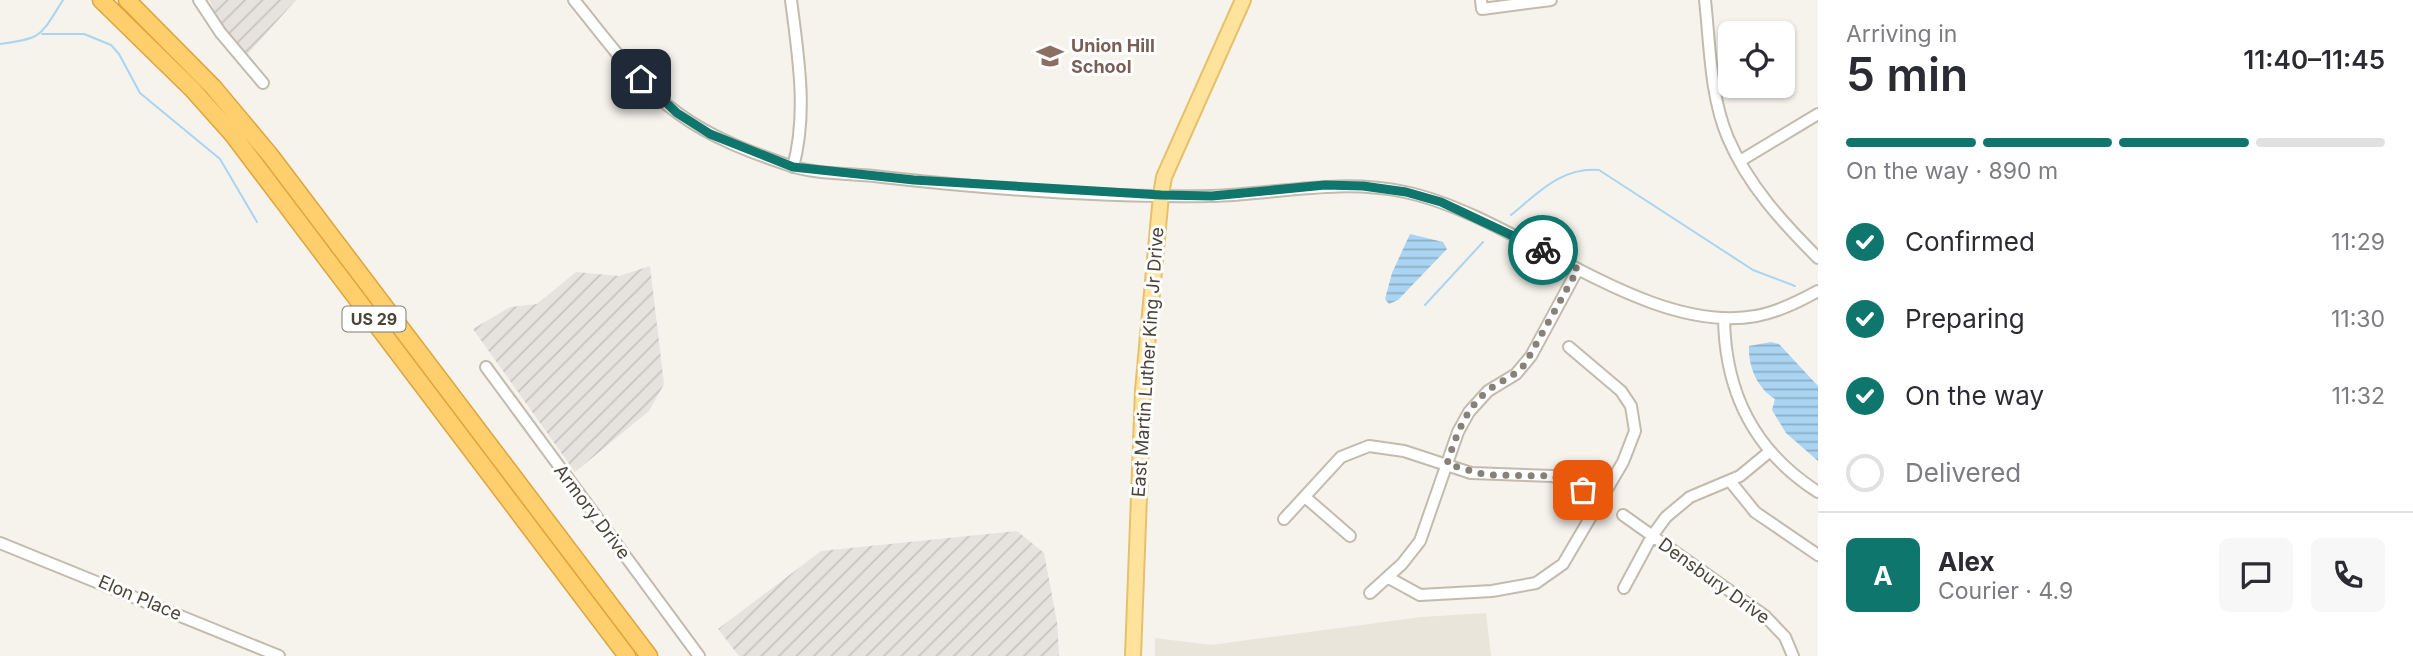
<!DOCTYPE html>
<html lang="en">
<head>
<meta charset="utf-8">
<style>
	body { margin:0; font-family:Inter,sans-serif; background:#f7f7f7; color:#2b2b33; height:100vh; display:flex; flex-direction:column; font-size:26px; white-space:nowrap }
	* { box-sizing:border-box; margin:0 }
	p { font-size:23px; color:#7c7c81 }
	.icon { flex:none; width:38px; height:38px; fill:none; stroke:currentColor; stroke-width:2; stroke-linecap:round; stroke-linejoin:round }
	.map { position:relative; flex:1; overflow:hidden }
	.panel { display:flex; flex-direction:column; background:#fff; width:595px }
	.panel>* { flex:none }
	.fabs { position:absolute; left:1718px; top:21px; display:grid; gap:14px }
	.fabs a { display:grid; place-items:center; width:77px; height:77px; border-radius:10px; background:#fff; box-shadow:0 2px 5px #0004; font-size:35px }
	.pin { position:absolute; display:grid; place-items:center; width:60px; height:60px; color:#fff; margin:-30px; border-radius:14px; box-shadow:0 4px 10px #0006 }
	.courier { position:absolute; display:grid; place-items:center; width:70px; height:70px; margin:-35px; border:5px solid #0f766e; border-radius:50%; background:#fff; color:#222; box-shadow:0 2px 9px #0007 }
	.headline em { font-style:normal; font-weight:600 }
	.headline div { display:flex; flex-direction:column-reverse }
	.headline { display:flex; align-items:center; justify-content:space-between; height:119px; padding:0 28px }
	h1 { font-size:46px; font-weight:600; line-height:52px }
	.bar { display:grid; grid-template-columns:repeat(4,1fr); gap:10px 7px; align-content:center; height:84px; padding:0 28px }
	.bar i { height:9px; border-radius:5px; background:#e1e1e2 }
	.bar .current { background:#0f766e }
	.bar p { grid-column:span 4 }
	.line { display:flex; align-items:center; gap:18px; padding:0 28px; border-top:2px solid #e1e1e2 }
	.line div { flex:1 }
	.round { display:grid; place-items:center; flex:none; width:74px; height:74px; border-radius:10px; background:#f7f7f7 }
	ol { padding:0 28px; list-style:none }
	li { display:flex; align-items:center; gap:21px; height:77px }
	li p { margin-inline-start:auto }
	li .icon { padding:7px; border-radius:50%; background:#0f766e; color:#fff; stroke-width:4 }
	li:last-child { color:#7c7c81 }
	li i { width:38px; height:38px; border:4px solid #e1e1e2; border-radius:50% }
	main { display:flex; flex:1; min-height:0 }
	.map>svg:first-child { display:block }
	.residential { fill:#eae5da }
	.industrial { fill:url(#industrial-furrows) }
	.water { fill:url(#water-rules) }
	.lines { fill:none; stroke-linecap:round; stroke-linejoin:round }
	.stream { stroke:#a9d4f2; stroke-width:2 }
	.minor-casing { stroke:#c2bbae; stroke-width:14 }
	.major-casing { stroke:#e6c16a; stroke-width:18 }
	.highway-casing { stroke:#e0a43c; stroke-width:19 }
	.minor { stroke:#fff; stroke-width:10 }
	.major { stroke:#ffe39c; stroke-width:14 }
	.highway { stroke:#ffcf6e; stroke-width:16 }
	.done { stroke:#878178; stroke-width:7; stroke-dasharray:0 12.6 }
	.route { stroke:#0f766e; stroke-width:9 }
	.labels { text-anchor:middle; stroke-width:6; stroke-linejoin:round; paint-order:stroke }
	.shield { fill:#fff; stroke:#817c74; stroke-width:2 }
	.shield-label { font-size:16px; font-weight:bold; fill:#4b4439 }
	.education-label { font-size:18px; font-weight:bold; fill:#785e54; stroke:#fff; text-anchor:start }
	.street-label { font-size:18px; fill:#4b4439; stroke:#fff }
</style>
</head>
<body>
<main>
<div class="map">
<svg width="1818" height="656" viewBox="0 0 1818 656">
	<defs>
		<pattern id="industrial-furrows" width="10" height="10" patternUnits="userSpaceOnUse" patternTransform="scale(1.75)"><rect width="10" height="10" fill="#e6e2dd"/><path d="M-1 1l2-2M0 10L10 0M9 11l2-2" fill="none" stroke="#c7c3be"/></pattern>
		<pattern id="water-rules" width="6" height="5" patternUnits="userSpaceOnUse" patternTransform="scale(1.75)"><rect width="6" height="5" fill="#a9d4f2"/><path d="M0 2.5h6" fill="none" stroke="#8caec5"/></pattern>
	</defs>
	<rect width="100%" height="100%" fill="#f6f3ec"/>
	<path class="residential" d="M1486 613 1491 656H1155V638L1211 645 1421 617Z"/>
	<path class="industrial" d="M210 0H296L246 56 216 16Z
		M650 266 664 384 649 411 575 472 473 329 510 307 537 304 576 272 619 276Z
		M1017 531 1044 553 1057 622 1059 656H739L718 629 821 551Z"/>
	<path class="water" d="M1410 234 1443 242 1447 249 1398 300 1389 304 1385 299 1392 273Z
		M1771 342 1779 344 1818 386V461L1786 433 1772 410 1775 399C1757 388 1748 366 1749 346Z"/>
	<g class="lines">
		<path class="stream" d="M42 34H84L111 45 119 54 140 93 220 159 257 222
			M0 44C44 38 40 36 63 0
			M1511 215C1538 193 1561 167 1599 170L1753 270 1795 286
			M1425 305 1483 242"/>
		<defs>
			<path id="minor" d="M199 0 220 32 263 83
				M574 0C606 39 638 85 679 114 712 138 750 152 788 165 816 175 852 173 882 177 990 189 1102 198 1211 196 1277 194 1339 178 1405 192 1516 215 1643 336 1756 316 1778 312 1798 302 1818 291
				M791 0C798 55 808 113 793 167
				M1481 0 1482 9 1551 0
				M1705 0C1710 45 1710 96 1728 138 1748 185 1782 222 1818 258
				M1740 161 1818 114
				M1724 318C1725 393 1754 451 1818 492
				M486 367 699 656
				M1730 481 1755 512 1818 555
				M1305 497 1350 536
				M1623 515 1765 616 1785 637 1793 656
				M1284 519 1341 457 1369 446 1404 451 1471 473 1553 476 1600 500
				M0 543 279 656
				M1389 578 1420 595 1492 591 1536 583 1563 564 1623 462 1635 431 1631 406 1621 391 1569 347
				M1624 588 1652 536 1666 517 1690 497 1740 476 1769 452
				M1370 593 1402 564 1420 541 1458 432 1469 412 1488 391 1516 374 1531 356 1578 269"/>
			<path id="major" d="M1133 656 1143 390 1161 195 1164 177 1243 0"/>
			<path id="highway" d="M101 0 192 89 233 135 627 656
				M127 0 214 88 270 155 649 656"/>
		</defs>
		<use href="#minor" class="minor-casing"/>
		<use href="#major" class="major-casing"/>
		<use href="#highway" class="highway-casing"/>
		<use href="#minor" class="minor"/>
		<use href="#major" class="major"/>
		<use href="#highway" class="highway"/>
	</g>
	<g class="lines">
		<path class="done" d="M1543 250 1578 269 1525 364C1515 376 1502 380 1490 389 1465 408 1456 436 1447 464L1486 475 1553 476 1583 490"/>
		<path class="route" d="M641 79 677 113 710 134 793 167 914 180 1161 195 1212 196 1325 185 1363 186 1406 192 1441 202 1543 250"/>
	</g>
	<defs>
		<symbol id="school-bare" viewBox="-9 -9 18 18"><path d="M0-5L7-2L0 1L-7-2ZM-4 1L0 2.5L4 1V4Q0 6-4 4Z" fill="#8d6e63" stroke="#fff" stroke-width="2.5" paint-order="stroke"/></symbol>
	</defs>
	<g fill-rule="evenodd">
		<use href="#school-bare" x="1031" y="37" width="38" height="38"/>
	</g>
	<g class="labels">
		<rect class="shield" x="342.5" y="306.5" width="63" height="25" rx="5"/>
		<g class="shield-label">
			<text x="374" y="325">US 29</text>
		</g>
		<g class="education-label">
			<text x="1071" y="52">Union Hill<tspan x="1071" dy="21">School</tspan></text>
		</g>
		<g class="street-label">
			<text transform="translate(1148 362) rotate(-86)" y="6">East Martin Luther King Jr Drive</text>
			<text transform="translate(592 512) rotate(53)" y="6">Armory Drive</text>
			<text transform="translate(1714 581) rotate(36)" y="6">Densbury Drive</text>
			<text transform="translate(140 598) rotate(23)" y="6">Elon Place</text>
		</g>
	</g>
</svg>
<div class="fabs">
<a><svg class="icon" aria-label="locate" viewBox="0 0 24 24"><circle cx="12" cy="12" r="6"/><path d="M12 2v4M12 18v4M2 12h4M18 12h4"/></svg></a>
</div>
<div class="pin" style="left:1583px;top:490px;background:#ea580c"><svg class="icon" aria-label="bag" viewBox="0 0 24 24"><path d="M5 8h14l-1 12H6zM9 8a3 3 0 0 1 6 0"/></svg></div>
<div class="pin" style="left:641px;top:79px;background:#1f2937"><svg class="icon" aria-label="home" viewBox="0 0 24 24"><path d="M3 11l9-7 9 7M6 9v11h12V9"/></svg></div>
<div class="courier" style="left:1543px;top:250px"><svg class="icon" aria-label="bike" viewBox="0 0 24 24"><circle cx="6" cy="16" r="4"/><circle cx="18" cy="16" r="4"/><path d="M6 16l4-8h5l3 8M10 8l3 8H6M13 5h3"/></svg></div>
</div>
<section class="panel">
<div class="headline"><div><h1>5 min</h1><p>Arriving in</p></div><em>11:40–11:45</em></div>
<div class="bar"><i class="current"></i><i class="current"></i><i class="current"></i><i></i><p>On the way · 890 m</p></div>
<ol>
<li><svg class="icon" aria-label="check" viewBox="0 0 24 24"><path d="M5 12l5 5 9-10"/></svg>Confirmed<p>11:29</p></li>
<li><svg class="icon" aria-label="check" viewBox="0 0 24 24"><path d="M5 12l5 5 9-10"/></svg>Preparing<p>11:30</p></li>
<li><svg class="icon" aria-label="check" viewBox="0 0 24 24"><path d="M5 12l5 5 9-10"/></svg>On the way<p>11:32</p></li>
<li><i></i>Delivered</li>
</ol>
<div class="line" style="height:126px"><b class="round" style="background:#0f766e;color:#fff">A</b><div><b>Alex</b><p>Courier · 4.9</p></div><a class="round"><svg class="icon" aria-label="chat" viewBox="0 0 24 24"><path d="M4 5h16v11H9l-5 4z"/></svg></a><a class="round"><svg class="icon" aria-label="phone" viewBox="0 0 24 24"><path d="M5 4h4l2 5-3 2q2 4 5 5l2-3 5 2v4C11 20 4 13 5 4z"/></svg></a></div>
</section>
</main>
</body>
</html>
